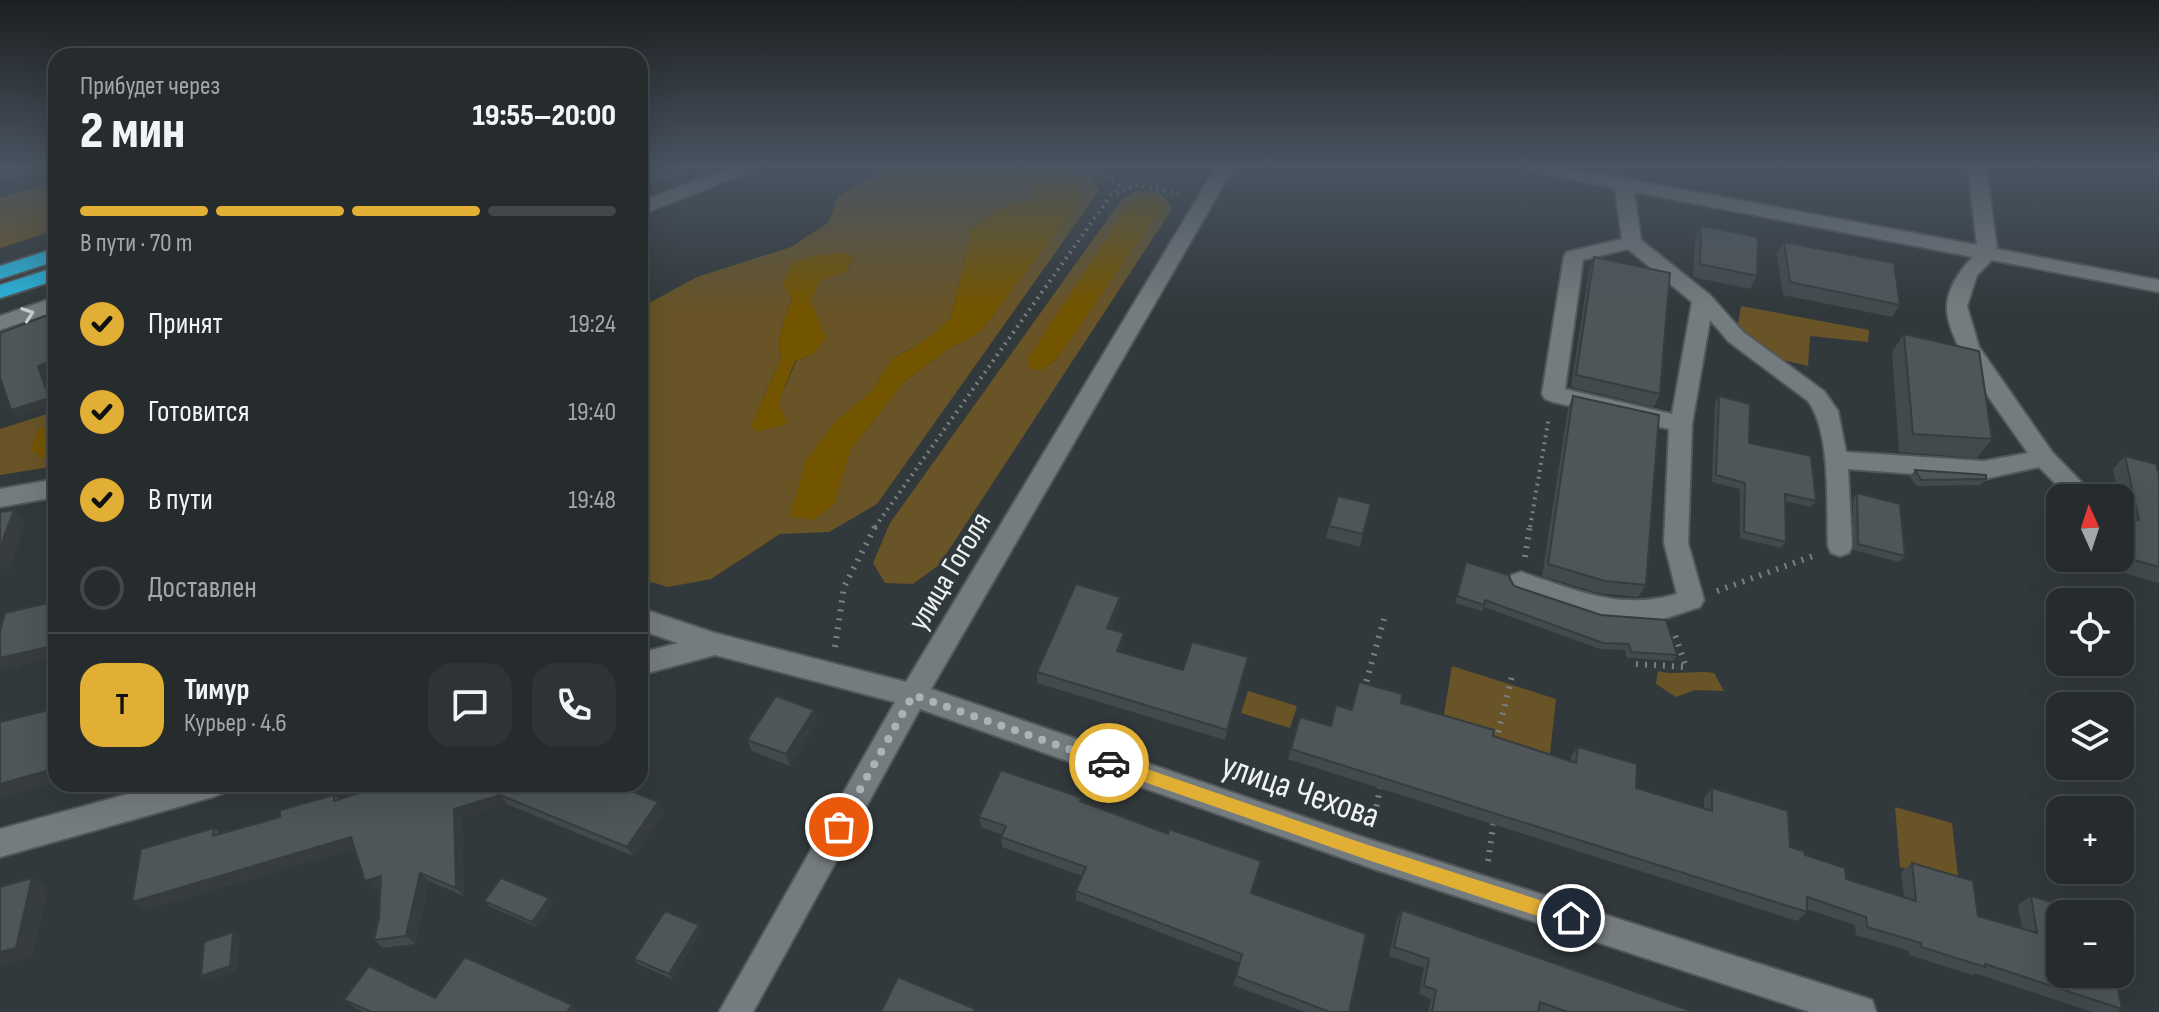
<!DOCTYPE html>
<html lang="ru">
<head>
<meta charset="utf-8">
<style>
	body { margin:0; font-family:"Sofia Sans Condensed",sans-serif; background:#2e3335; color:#f1f3f6; height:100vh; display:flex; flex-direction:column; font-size:30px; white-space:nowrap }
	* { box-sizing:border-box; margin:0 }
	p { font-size:26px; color:#a4a7aa }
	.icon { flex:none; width:44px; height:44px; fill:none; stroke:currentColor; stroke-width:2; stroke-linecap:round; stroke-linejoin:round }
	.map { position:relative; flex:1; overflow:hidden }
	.side { position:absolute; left:48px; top:48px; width:600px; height:744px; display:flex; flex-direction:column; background:#262b2d; border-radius:24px; box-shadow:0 8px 32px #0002,0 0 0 2px #424749 }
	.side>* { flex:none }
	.needle { width:52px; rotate:357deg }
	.tools { position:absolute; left:2046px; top:484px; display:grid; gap:16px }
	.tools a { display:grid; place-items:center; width:88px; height:88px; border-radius:16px; background:#262b2d; box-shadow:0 8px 32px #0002,0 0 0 2px #424749; font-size:40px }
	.pin { position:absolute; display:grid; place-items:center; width:68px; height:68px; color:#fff; margin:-34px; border:4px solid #fff; border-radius:50%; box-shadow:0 2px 8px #0007 }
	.courier { position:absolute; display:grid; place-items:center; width:80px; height:80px; margin:-40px; border:6px solid #e1af34; border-radius:50%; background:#fff; color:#222; box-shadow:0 2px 10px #0007 }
	.summary em { font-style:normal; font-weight:800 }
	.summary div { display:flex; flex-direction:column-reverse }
	.summary { display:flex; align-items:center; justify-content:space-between; height:136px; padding:0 32px }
	h1 { font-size:52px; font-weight:800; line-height:60px }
	.bar { display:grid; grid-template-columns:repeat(4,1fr); gap:12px 8px; align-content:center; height:96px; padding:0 32px }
	.bar i { height:10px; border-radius:6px; background:#424749 }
	.bar .on { background:#e1af34 }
	.bar p { grid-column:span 4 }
	.line { display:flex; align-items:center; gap:20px; padding:0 32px; border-top:2px solid #424749 }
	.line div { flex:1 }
	.round { display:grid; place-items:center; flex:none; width:84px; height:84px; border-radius:24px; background:#2e3335 }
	ol { padding:0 32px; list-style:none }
	li { display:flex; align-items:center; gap:24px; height:88px }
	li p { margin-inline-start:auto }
	li .icon { padding:8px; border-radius:50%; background:#e1af34; color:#111; stroke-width:4 }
	li:last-child { color:#a4a7aa }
	li i { width:44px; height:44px; border:4px solid #424749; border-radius:50% }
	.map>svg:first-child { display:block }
	.green { fill:#685427; fill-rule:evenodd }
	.water { fill:#735500 }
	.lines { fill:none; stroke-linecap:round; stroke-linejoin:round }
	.minor-casing { stroke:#51575a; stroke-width:4 }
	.highway-casing { stroke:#51575a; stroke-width:4 }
	.path-far1 { stroke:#7a8082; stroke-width:4; stroke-dasharray:2 5; stroke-linecap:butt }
	.path { stroke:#7a8082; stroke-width:6; stroke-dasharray:2 7; stroke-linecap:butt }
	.minor { fill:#757c7f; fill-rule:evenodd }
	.highway { fill:#29b6dd; fill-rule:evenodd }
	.wall { fill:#434a4d }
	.shaded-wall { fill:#373c3e }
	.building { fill:#4e5659; stroke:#373c3e; stroke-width:2 }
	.oneway { stroke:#cacfd2 }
	.route { fill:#e1af34 }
	.done { stroke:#adb2b4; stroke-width:8; stroke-dasharray:0 14.4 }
	.labels { text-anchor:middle; stroke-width:6; stroke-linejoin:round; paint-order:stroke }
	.street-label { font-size:30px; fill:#eff3f5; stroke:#32393c }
	.near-street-label { font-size:36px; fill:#eff3f5; stroke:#32393c }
</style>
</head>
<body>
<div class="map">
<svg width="2159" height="1012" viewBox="0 0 2159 1012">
	<rect width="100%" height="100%" fill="#32393c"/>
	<path class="green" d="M1056 167C1074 171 1092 171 1099 191L877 504 829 532 780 534 711 579 668 587 640 579V383L648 341 640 339V308L697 277 791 247 829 222 838 196 892 167ZM1033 183 1082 200 980 332 950 348 904 382 851 449 837 420 873 390 892 359 926 340 951 318 971 230 998 209 1028 201 1033 195ZM856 259 845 272 821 281 810 301 812 355 796 361 779 402 751 425 781 359 778 341 792 298Z
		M56 181V230L0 248V198Z
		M1137 191C1155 191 1164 191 1172 209L939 565 913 584 885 583 873 563 890 523 1122 199ZM1156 198 1161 207 1057 359 1042 370Z
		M1741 306 1869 330 1868 342 1810 336 1808 366 1734 348Z
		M56 411V421L39 429 42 458 56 460V466L0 475V429Z
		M1452 666 1556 699 1549 763 1443 720Z
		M1658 671C1678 676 1694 670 1714 673L1724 691 1695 690 1676 697 1656 684Z
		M1248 691 1297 706 1290 728 1241 713Z
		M1895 807 1952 823 1959 885 1900 867Z"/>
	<path class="water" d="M1045 172 1074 178 1083 187 1082 200 980 332 950 348 904 382 851 449 834 504 813 520 790 516 806 460 837 420 873 390 892 359 926 340 951 318 971 230 998 209 1027 201 1033 195V183L1037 174Z
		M1143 198H1157L1162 207 1057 359 1042 370 1029 369 1028 358 1129 205Z
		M846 252 856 258 845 272 821 281 810 301 826 338 812 355 795 361 779 402 787 424 756 432 751 425 781 359 778 341 792 298 783 284 791 263 813 256Z
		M56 421V460L42 458 30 449 39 429Z"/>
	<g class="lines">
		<defs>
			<path id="minor" d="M730 167H755L752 171 640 215V202Z
				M1216 167H1234L931 689 1368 839 1860 996 1872 1000 1876 1012H1810L1368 867 920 709 753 1012H719L895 702 715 655 640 675V653L678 643 640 630V608L715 633 906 682Z
				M1525 167H1563L1977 245 1968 167H1986L1997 249 2159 280V292L1992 260 1977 275 1967 306 1979 347 2052 452 2097 498H2070L2039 467 1984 479 1848 469 1852 546 1849 553 1840 556 1831 553 1828 546C1826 506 1832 434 1808 401L1729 342 1710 320 1692 424 1688 543 1704 600 1700 607 1648 624 1598 618 1512 589 1508 582 1512 575 1521 572C1576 590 1619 611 1677 594L1664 543 1669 429 1553 402 1545 399 1542 394 1564 256 1567 252 1622 239 1615 188 1534 172ZM1634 192 1973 257C1961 269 1948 287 1947 306 1945 344 2006 420 2028 453L1984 461 1846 452 1838 411 1824 391 1743 332 1710 295 1641 240ZM1628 249 1692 302 1672 414 1565 389 1583 260Z
				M56 297V311L0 330V316Z
				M56 479V497L0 507V489Z
				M165 784H227L223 793 213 797 0 857V829Z"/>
			<path id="highway" d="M56 248V261L0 279V266Z
				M56 267V280L0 298V285Z"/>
		</defs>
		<use href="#minor" class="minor-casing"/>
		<use href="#highway" class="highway-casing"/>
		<path class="path-far1" d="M1073 167 1094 172 1122 186
			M875 527 1111 195 1136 185 1181 194
			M1530 527 1549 417"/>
		<path class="path" d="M1525 557 1530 525
			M1717 591 1813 556
			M835 647 844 587 876 525
			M1636 664 1686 667 1674 632
			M1364 690 1384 619
			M1496 741 1512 676
			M1373 824 1381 783
			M1488 861 1494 820"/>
		<use href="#minor" class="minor"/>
		<use href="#highway" class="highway"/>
	</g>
	<path class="wall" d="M640 167 685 174 687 180 657 192 640 174Z
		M1701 226 1757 276 1750 289 1693 277 1695 238Z
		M1784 242 1900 305 1892 317 1783 295 1777 254Z
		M1594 257 1660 394 1654 407 1571 387 1589 270Z
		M1904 334 1992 439 1977 458 1899 452 1892 352Z
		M1573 396 1646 585 1638 597 1598 593 1542 576 1568 408Z
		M1719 396 1749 443 1816 501 1811 507 1785 501 1786 542 1781 548 1740 538V489L1712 482 1715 403Z
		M2125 456 2159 475V583L2085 562V558H2120V515L2122 516 2120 498H2119L2113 469Z
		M1915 470 1986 479 1980 485 1916 486 1910 477Z
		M1857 493 1905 556 1899 562 1853 550V500Z
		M1371 504 1360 547 1326 538 1329 526Z
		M1466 562 1514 586 1677 655 1673 661 1627 658 1625 650 1600 649 1484 607 1482 611 1455 603Z
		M1120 608 1111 629 1124 644 1120 652 1183 670 1248 657 1225 740 1037 683V672Z
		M1359 682 1401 703 1493 736 1571 761V756L1578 747 1636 788 1704 809V798L1712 788 1790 847 1846 879 1904 897 1901 872 1912 863 1978 916 2022 929 2018 905 2031 896 2122 1009 2117 1012H2092L1975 973 1972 975 1909 955V951L1856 935 1855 925 1807 909V912L1797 921 1288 759 1300 717 1330 726 1351 709Z
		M814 710 818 721 790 766 752 751 747 740Z
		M389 784 664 812 633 856 507 804 462 818 464 896 429 881 415 944 383 948 374 940 379 918 381 888 374 890 355 848 145 910 214 828 221 834 280 817 334 795 339 799Z
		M1082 798V802L1251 893 1349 1012H1304L1233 985 1240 963 1076 900V891L1082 876 1002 847 1001 837 1002 835 981 827 979 817Z
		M549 898 553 903 537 927 489 906 484 901Z
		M1402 910 1691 1012H1428L1431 999 1419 994 1424 968 1389 956 1397 919Z
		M699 925 702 930 672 979 638 964 634 959Z
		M435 998 578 1012H364L356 1008 344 1000Z"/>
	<path class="shaded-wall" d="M50 167H56V173L0 190V182Z
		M685 174 687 180 657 192 655 185Z
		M56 359V368L44 372 55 404 18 416 11 410 38 366Z
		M14 510 26 522 10 568 0 570V547Z
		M1120 597V608L1107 639V628Z
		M1124 633V644L1116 662 1117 651Z
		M56 645V657L3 670 0 668V658Z
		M1248 657 1246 668 1225 740 1227 730Z
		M814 710 818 721 790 766 786 754Z
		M56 732V783L0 798V784Z
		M500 795 507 804 462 818 464 896 456 888 454 809Z
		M658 802 664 812 633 856 627 847Z
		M351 837 361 846 145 910 132 902Z
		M420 873 429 881 415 944 406 936Z
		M381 876 390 885 374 890 365 881Z
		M32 878 48 888 33 957 0 967V952Z
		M549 898 553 903 537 927 532 922Z
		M699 925 702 930 672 979 669 974Z
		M233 932 240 937 237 971 208 981 201 976Z
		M572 1005 578 1012H567Z"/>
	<path class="building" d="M0 167H50L0 182Z
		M640 167H678L685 174 655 185 640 170Z
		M1701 226 1758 237 1757 276 1700 264Z
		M1784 242 1894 263 1900 305 1790 282Z
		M1594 257 1670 273 1660 394 1576 375Z
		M56 312V359L38 366 49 398 11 410 1 380H0V333Z
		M1904 334 1979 351 1992 439 1913 434Z
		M1573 396 1659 415 1646 585 1605 581 1548 564Z
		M1719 396 1750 404 1749 443 1811 456 1816 501 1785 494 1786 542 1744 532 1745 483 1716 475Z
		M2125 456 2156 464 2159 475V567L2120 556V515L2139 520Z
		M1915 470 1986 475V479L1921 480Z
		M1857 493 1900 504 1905 556 1858 544Z
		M1338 496 1371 504 1363 534 1329 526Z
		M14 510 0 547V512Z
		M1466 562 1508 575 1514 586 1601 615 1666 620 1677 655 1631 652 1629 644 1603 643 1485 600 1484 605 1457 596Z
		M1076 584 1120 597 1107 628 1124 633 1117 651 1183 670 1192 642 1248 657 1227 730 1037 672Z
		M56 601V645L0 658V631L5 613Z
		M1359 682 1402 694 1401 703 1494 730 1493 736 1576 763 1578 747 1637 764 1636 788 1712 811V788L1788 811 1790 847 1804 851 1805 855 1845 868 1846 879 1916 901 1912 863 1973 881 1978 916 2037 933 2031 896 2092 914H2060V974H2115L2122 1009 1985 964V967L1921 947V943L1867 927 1866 917 1807 897V912L1291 749 1300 717 1331 726 1336 705 1352 710Z
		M776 696 814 710 786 754 747 740Z
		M56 708V732L46 771 0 784V722Z
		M1001 770 1082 798 1080 801 1168 834 1169 829 1261 861 1251 893 1366 934 1349 1012H1330L1236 976 1242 954 1076 891 1086 867 1001 837 1006 826 979 817Z
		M389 784H614L658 802 627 847 500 795 454 809 456 888 420 873 406 936 374 940 379 918 381 876 365 881 351 837 132 902 141 849 214 828 213 836 280 817V810L334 795V801Z
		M32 878 16 948 0 952V887Z
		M501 878 549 898 532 922 484 901Z
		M1402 910 1691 1011V1012H1568L1540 1002 1538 1012H1432L1436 990 1424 986 1429 959 1394 947Z
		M665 911 699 925 669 974 634 959Z
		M233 932 230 966 201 976 204 942Z
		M465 957 572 1005 567 1012H372L344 1000 369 966 435 998Z
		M898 977 975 1009 974 1012H881Z"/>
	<defs><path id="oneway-chevron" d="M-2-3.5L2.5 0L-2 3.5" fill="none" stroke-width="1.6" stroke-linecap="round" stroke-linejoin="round" transform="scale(2)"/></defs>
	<use class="oneway" href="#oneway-chevron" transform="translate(28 314) rotate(-19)"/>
	<linearGradient id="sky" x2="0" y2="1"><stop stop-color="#1c1f21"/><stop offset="0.54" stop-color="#495461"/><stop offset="1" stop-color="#495461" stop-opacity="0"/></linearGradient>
	<rect width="2159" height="309" fill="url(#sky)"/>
	<path class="route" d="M1109 756 1368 845 1571 910 1577 913 1580 918 1577 924 1571 927 1368 860 1104 768V758Z"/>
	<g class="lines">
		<path class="done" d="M839 827 913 695 1109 763"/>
	</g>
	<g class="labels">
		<g class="street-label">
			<text transform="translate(949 571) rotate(-59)" y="10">улица Гоголя</text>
		</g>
		<g class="near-street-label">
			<text transform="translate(1301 789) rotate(19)" y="13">улица Чехова</text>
		</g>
	</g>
</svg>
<div class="tools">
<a><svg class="needle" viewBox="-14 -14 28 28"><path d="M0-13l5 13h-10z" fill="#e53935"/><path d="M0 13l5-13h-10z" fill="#a4a7aa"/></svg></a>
<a><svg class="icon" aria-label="locate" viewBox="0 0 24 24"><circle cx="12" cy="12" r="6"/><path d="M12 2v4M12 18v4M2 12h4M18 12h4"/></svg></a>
<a><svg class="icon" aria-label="layers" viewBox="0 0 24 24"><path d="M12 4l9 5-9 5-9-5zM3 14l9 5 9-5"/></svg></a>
<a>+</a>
<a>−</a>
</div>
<div class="pin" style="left:839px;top:827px;background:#ea580c"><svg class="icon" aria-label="bag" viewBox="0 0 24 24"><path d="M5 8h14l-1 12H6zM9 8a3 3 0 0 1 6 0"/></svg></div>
<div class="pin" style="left:1571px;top:918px;background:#1f2937"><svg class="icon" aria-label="home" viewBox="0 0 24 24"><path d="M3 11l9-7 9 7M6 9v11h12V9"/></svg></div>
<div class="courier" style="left:1109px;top:763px"><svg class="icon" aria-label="car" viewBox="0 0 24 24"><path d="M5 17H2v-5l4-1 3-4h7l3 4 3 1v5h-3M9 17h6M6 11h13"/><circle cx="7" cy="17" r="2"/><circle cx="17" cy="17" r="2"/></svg></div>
<section class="side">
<div class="summary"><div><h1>2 мин</h1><p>Прибудет через</p></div><em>19:55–20:00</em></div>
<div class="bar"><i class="on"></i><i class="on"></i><i class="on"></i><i></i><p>В пути · 70 m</p></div>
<ol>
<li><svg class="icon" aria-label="check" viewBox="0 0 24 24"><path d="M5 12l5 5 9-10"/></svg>Принят<p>19:24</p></li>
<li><svg class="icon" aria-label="check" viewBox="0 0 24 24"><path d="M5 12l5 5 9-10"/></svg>Готовится<p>19:40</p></li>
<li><svg class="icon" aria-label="check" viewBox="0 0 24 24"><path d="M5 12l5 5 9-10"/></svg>В пути<p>19:48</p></li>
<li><i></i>Доставлен</li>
</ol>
<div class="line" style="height:144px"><b class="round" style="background:#e1af34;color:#111">Т</b><div><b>Тимур</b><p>Курьер · 4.6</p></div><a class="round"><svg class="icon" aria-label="chat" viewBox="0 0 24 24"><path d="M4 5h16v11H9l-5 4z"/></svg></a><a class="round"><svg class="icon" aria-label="phone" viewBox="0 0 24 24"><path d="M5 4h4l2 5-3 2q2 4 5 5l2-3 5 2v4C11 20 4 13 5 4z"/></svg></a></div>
</section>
</div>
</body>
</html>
